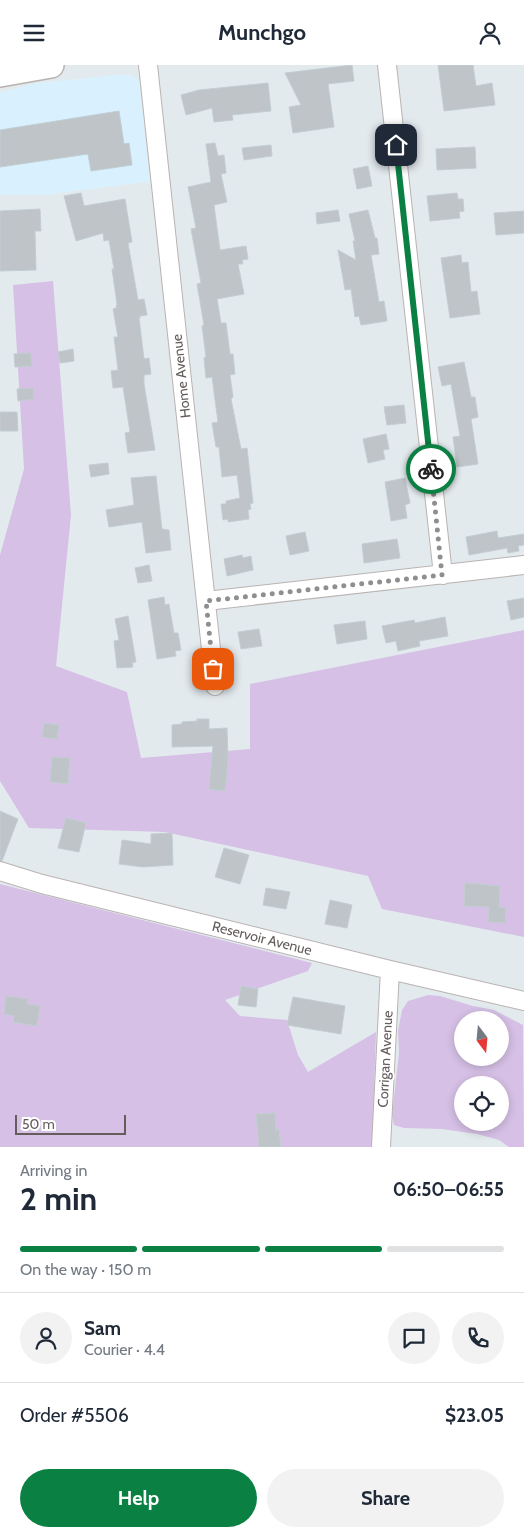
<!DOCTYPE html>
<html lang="en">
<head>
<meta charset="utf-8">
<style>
	body { margin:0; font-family:Cabin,sans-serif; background:#f2f2f3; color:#1f2937; height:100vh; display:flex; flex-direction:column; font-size:19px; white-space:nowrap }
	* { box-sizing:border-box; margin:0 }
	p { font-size:16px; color:#747a83 }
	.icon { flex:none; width:28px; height:28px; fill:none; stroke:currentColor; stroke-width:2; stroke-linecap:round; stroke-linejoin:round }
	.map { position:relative; height:1082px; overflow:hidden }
	.side { display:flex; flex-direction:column; background:#fff; flex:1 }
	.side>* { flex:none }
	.needle { width:32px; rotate:164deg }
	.fabs { position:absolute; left:454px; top:946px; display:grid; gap:10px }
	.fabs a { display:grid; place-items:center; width:55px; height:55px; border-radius:50%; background:#fff; box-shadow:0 2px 8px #0003; font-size:25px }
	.scale { position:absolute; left:15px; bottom:12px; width:111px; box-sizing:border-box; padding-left:5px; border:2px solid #645d5b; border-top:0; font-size:14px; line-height:18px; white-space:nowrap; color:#645d5b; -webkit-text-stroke:4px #fff; paint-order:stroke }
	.pin { position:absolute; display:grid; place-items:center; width:42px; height:42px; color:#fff; margin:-21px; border-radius:10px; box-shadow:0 2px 8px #0006 }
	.courier { position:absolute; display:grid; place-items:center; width:50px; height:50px; margin:-25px; border:4px solid #0b8043; border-radius:50%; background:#fff; color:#222; box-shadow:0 1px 6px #0007 }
	.headline em { font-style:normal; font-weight:700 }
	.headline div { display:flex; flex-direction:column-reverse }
	.headline { display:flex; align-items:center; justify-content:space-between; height:85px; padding:0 20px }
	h1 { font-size:32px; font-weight:700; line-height:38px }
	.bar { display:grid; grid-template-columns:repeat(4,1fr); gap:8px 5px; align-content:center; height:60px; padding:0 20px }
	.bar i { height:6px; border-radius:4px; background:#e0e1e3 }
	.bar .on { background:#0b8043 }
	.bar p { grid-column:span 4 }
	.line { display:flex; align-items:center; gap:12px; padding:0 20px; border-top:1px solid #e0e1e3 }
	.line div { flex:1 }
	.round { display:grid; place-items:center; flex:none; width:52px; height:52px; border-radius:26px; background:#f2f2f3 }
	.action { display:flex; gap:10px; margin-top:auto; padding:10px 20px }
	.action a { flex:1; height:58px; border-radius:30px; background:#0b8043; color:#fff; font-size:20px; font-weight:700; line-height:58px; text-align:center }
	.action a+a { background:#f2f2f3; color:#1f2937 }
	header { display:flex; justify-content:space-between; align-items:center; height:65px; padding:0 20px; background:#fff; font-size:22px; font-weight:700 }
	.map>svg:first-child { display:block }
	.commercial { fill:#d9f1fe }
	.green { fill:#d6c0e6; fill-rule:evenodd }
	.building { fill:#bec4c7; stroke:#c2ced3 }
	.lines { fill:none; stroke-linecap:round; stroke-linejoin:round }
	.street-casing { stroke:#b9b3b1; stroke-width:20 }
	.secondary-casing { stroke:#b9b2b0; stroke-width:28 }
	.street { stroke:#fff; stroke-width:18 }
	.secondary { stroke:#fff; stroke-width:25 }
	.done { stroke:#908e8e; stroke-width:5; stroke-dasharray:0 9 }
	.route { stroke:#0b8043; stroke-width:6 }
	.labels { text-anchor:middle; stroke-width:4; stroke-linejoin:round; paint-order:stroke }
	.street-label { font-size:14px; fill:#645d5b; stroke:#fff }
</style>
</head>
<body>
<header><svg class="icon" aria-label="menu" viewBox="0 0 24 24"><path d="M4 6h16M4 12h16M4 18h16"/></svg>Munchgo<svg class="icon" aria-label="person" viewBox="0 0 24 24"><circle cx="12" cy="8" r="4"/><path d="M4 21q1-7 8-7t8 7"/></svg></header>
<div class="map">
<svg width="524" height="1082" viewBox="0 0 524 1082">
	<rect width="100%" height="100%" fill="#e3eaee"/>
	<path class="commercial" d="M126 9 139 14 150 119 145 117 44 130H0V28L31 19Z"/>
	<path class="green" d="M53 216 71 450 56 601 127 627 141 693 250 684V619L524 565V872L382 844 368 811 165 767 29 763 0 716V490L24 404 13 220Z
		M0 819 312 898 308 906 225 935 240 951 287 955 298 990 308 1007 376 967 372 1082H0Z
		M428 930 440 931 473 941 494 945 523 960 524 1082H509L499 1075 477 1069 442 1064 404 1063 394 1060 392 1050 399 988 398 966 402 945 408 936ZM462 955H500V992H462ZM462 1020H500V1058H462Z"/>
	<path class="building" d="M352 0 354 16 328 19 334 62 293 68 289 42 301 40 285 8Z
		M438 0H473L476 21 492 18 495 40 444 46Z
		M268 18 271 46 232 50 233 55 214 57 212 43 186 50 181 30 199 25Z
		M119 46 124 79 129 78 132 100 91 106 88 89 0 102V65Z
		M215 78 218 91 224 90 226 108 221 109 227 137 214 140 220 185 246 181 248 194 242 195 243 199H238L244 229 217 234 221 258H226L230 289H233L235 309 230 310 233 332 231 334 241 384 247 383 253 438 250 439 251 444 248 445 249 454 228 457V454L223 455 221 439H226V436L240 433 237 410 222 412 219 382H216L212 358 218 357 212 312 206 313 204 293 206 292 202 261 204 260 197 219 201 218 191 164 196 163 188 122 211 117 206 79Z
		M271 80 272 91 244 95 242 83Z
		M475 82 476 103 437 105 436 84Z
		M368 101 372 121 357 124 353 104Z
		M81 128 84 141 125 134 132 177 128 178 138 235 144 234 147 250 140 251V253H139L144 294 149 293 151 309 144 310V319L155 385 128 388 125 368 130 367 123 322 113 323 111 306 118 305 114 272H118L113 244 116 243 117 239 112 204H114L109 175 104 176 103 168 76 176 64 131Z
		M457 128 458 134H463L464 146 459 147 460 153 430 156 427 131Z
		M40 144 41 166H35L36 205 0 206V146Z
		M338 145 340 156 317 159 316 148Z
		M368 145 375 173H377L379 189 371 190 379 237 384 236 387 256 361 260 359 251 355 252 351 224 345 225 338 185 356 195 353 176H355L349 149Z
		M524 146V168L496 170 494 148Z
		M461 190 462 198 468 197 471 227 477 226 480 249 450 253 441 193Z
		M73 284 74 296 60 298 58 287Z
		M31 288 32 301 15 302 14 289Z
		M464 297 471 332H475L478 352 471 354 478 399 457 402 453 372 460 371 451 319 442 321 438 302Z
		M33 323 34 334 18 336 17 324Z
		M404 340 406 358 387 360 384 342Z
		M0 347H17L18 366H0Z
		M386 369 389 384 383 385 385 394 368 398 363 374Z
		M108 398 109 409 91 412 89 400Z
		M156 411 162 464 169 465 171 485 146 488 142 457 109 462 106 445 134 440 131 413Z
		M405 413 410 438 405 440 407 453 391 456 385 417Z
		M497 466 498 473 524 469V480L518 481 519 486 508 488 507 483 469 490 466 472Z
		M305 467 309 486 290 490 286 471Z
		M397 474 400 493 364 498 362 479Z
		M242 490 243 493 251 491 253 505 227 511 224 494Z
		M149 500 152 516 138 518 135 503Z
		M164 532 165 540 169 539 174 568H178L181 585 175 586 176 591 157 594 148 535Z
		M524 533V552L511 555 507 536Z
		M128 551 136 597 132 598 133 602 117 603 114 576 119 575 115 554Z
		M445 552 448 571 419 576 420 581 398 586 396 576 386 578 382 561 414 555 415 558Z
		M365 556 367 574 337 579 334 560Z
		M259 564 262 581 241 584 238 567Z
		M197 654H209V664L227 663 228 696 225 726 209 724 213 681 172 682V660L182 659V657L197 656Z
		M44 658 59 660 57 674 42 672Z
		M52 692 70 693 68 719 50 717Z
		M0 746 18 754 2 796H0Z
		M66 753 86 758 79 787 58 783Z
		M172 768 173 800 143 802 119 799 122 775 151 779V769Z
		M224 783 249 790 240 819 215 812Z
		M465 818 500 821 499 842 506 843 505 858 488 857 489 842 464 841Z
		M266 823 290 827 286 844 263 840Z
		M330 835 352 840 347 863 325 859Z
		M241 921 258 924 256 942 238 940Z
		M6 931 28 934 27 939 40 941 37 961 13 957 14 951 4 949Z
		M293 932 345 941 341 969 287 960Z
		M275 1048 276 1065 279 1064 281 1082H259L256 1049Z"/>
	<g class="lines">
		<defs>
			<path id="street" d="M148 0 215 621
				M387 0 443 510
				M206 536 524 500
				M0 806 42 819 390 905 524 936
				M381 1082 390 905"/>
			<path id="secondary" d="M0 9 51 0"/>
		</defs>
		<use href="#street" class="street-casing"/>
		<use href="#secondary" class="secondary-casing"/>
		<use href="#street" class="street"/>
		<use href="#secondary" class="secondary"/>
	</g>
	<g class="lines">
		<path class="done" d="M213 604 206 536 442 510 431 404"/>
		<path class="route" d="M396 80 431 404"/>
	</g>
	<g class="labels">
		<g class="street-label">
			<text transform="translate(181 311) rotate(-96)" y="5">Home Avenue</text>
			<text transform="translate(262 873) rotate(14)" y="5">Reservoir Avenue</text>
			<text transform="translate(385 994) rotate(-87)" y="5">Corrigan Avenue</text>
		</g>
	</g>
</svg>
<div class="fabs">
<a><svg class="needle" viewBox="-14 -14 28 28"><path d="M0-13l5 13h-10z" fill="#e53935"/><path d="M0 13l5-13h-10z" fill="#747a83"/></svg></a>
<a><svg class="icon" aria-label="locate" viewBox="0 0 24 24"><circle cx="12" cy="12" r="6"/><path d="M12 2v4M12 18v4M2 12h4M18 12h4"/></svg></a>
</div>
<div class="scale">50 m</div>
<div class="pin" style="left:213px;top:604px;background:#ea580c"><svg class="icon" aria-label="bag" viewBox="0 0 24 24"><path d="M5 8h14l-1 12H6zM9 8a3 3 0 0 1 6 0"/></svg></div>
<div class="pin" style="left:396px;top:80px;background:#1f2937"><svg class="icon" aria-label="home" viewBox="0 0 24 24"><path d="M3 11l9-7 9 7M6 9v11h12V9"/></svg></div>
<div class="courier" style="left:431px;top:404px"><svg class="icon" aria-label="bike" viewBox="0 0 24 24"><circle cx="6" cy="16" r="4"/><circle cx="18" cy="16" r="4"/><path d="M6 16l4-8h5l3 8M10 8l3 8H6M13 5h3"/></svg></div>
</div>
<section class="side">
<div class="headline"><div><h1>2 min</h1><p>Arriving in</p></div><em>06:50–06:55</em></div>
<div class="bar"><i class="on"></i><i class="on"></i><i class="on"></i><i></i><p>On the way · 150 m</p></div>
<div class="line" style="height:90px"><a class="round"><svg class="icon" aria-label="person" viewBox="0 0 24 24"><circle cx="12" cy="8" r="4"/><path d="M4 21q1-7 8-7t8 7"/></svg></a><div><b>Sam</b><p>Courier · 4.4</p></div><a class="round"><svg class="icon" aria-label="chat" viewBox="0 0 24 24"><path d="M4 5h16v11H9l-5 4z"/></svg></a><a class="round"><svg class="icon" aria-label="phone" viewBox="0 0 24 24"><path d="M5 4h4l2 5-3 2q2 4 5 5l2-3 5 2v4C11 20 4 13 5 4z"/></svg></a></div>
<div class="line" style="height:65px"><div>Order #5506</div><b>$23.05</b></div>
<div class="action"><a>Help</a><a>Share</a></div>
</section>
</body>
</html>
